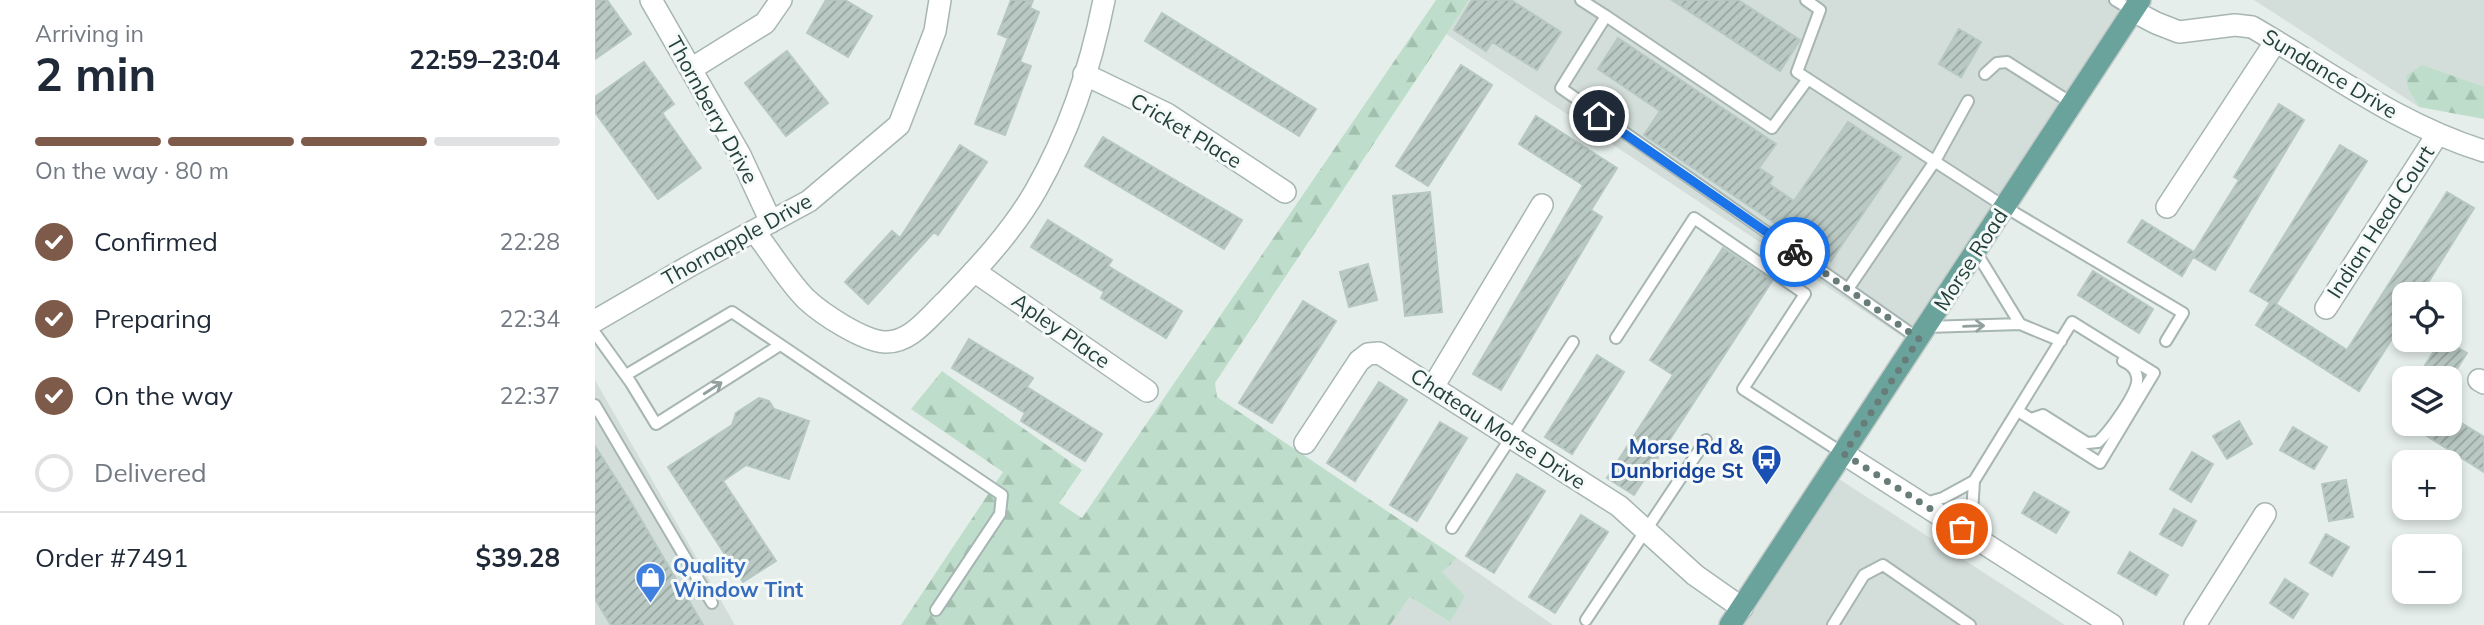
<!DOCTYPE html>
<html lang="en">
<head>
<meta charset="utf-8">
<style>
	body { margin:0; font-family:Mulish,sans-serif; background:#f6f6f7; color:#1f2937; height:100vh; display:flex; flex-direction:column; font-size:26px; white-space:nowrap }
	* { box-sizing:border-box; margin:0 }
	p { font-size:23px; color:#747a83 }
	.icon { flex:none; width:38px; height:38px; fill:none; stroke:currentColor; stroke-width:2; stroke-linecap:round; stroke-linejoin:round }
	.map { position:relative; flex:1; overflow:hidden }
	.side { display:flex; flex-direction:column; background:#fff; width:595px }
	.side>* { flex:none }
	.controls { position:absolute; left:1797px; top:282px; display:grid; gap:14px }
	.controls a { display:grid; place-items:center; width:70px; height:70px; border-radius:14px; background:#fff; box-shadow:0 4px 10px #0003; font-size:35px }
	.pin { position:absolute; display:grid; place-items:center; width:60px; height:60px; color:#fff; margin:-30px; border:4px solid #fff; border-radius:50%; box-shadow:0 2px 7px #0007 }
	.courier { position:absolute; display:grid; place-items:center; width:70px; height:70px; margin:-35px; border:5px solid #1a73e8; border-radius:50%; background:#fff; color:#222; box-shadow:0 2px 9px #0007 }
	.headline em { font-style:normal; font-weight:700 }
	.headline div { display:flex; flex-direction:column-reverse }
	.headline { display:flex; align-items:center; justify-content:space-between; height:119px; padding:0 35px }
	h1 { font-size:46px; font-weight:700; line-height:52px }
	.bar { display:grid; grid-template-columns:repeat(4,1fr); gap:10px 7px; align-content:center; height:84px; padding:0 35px }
	.bar i { height:9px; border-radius:5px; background:#e0e1e3 }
	.bar .selected { background:#7d5a49 }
	.bar p { grid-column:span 4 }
	.line { display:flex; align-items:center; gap:18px; padding:0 35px; border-top:2px solid #e0e1e3 }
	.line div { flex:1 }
	ol { padding:0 35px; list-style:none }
	li { display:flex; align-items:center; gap:21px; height:77px }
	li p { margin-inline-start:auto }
	li .icon { padding:7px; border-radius:50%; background:#7d5a49; color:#fff; stroke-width:4 }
	li:last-child { color:#747a83 }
	li i { width:38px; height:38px; border:4px solid #e0e1e3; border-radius:50% }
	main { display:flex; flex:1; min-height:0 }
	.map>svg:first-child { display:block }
	.built { fill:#d3deda }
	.forest { fill:url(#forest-firs) }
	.building { fill:url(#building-hatch); stroke:#b7c8c3; stroke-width:2 }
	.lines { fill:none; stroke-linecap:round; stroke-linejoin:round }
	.service-casing { stroke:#a7b6b3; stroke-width:14 }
	.minor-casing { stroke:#a7b6b3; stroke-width:24 }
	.primary-casing { stroke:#c2cac8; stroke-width:24 }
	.service { stroke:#fff; stroke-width:10 }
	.minor { stroke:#fff; stroke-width:21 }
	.primary { stroke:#6aa39b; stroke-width:21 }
	.oneway { stroke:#92a09e }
	.done { stroke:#687d79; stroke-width:7; stroke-dasharray:0 12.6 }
	.route { stroke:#1a73e8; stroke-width:9 }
	.labels { text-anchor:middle; stroke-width:6; stroke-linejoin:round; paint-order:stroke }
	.street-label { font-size:21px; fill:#24403c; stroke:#f5faf8 }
	.transit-label { font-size:21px; font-weight:bold; fill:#164399; stroke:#f5faf8; text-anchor:end }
	.shop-label { font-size:21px; font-weight:bold; fill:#366cbe; stroke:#f5faf8; text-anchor:start }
</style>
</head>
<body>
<main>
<section class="side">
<div class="headline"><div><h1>2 min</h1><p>Arriving in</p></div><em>22:59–23:04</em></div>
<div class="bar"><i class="selected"></i><i class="selected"></i><i class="selected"></i><i></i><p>On the way · 80 m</p></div>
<ol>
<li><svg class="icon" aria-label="check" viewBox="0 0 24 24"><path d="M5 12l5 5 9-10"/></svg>Confirmed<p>22:28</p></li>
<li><svg class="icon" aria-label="check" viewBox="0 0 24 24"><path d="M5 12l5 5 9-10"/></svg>Preparing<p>22:34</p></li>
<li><svg class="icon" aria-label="check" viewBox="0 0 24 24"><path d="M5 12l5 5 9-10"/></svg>On the way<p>22:37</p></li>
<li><i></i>Delivered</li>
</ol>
<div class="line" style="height:91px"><div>Order #7491</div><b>$39.28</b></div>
</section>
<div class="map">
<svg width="1889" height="625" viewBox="0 0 1889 625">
	<defs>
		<pattern id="forest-firs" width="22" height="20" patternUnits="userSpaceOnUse" patternTransform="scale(1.75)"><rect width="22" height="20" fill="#bedecb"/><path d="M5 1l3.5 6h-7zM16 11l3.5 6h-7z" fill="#a3c0af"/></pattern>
		<pattern id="building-hatch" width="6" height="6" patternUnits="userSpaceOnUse" patternTransform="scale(1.75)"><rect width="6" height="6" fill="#bac9c4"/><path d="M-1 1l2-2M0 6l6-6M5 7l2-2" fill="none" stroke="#97a5a0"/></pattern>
	</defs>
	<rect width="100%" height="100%" fill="#e5eeeb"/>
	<path class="built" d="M874 0H1544L1317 343 851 34Z
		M1659 0H1889V87L1813 89 1824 107Z
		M0 380 140 625H0Z
		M1230 470 1470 625H1128Z
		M862 558 958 625H795L815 597 855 622 847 572Z"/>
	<path class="forest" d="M841 0H874L620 383 622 397 862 558 847 572 870 596 855 622 815 597 795 625H306L408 472 316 409 347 371 487 470 464 503 487 518Z
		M1827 65 1889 87V119L1824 107 1813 89 1811 76Z"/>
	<path class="building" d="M0 0H12L36 34 0 59Z
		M231 0H250L277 16 253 57 212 33Z
		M416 0H438L435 8 444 12 425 62 436 66 410 135 380 124 413 38 403 34Z
		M877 0H916L966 32 942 70 897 42 891 51 859 30Z
		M1077 0H1143L1205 40 1185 71Z
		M567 13 721 109 704 136 550 41Z
		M1364 29 1386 42 1366 77 1344 64Z
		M1023 38 1181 144 1164 168 1178 177 1174 184 1199 201 1253 122 1306 157 1236 261 1049 135 1065 111 1003 69Z
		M192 51 233 103 191 136 150 83Z
		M49 62 79 104 67 113 106 168 63 199 0 112V97Z
		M866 65 897 85 833 186 801 166Z
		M1684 104 1709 120 1620 270 1598 257 1587 276 1533 242 1547 220 1599 252 1644 180 1639 177Z
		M941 116 1022 168 996 210 1007 217 906 390 878 374 988 185 924 144Z
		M508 137 647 220 629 249 490 166Z
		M365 145 392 162 343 235 339 232 273 304 250 282 297 231 305 238Z
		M1745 145 1772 161 1681 304 1752 350 1852 192 1879 208 1826 294H1810V318L1764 391 1661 325 1675 303 1655 291Z
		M835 192 847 312 810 316 798 196Z
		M453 220 517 260 513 266 587 311 571 338 506 298 509 292 436 247Z
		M1128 248 1177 281 1039 495 1012 478 1078 375 1055 360Z
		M773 264 782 300 754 307 745 272Z
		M1498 271 1558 309 1544 333 1483 295Z
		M708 301 741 321 677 423 644 403Z
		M374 339 438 378 432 387 507 434 490 461 426 421 430 413 357 368Z
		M1846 340H1850L1872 353 1856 378H1822Z
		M1002 355 1029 372 977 454 950 437Z
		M784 382 812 400 760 481 732 463Z
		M164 398 174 401 179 409 214 421 194 479 151 465 128 481 181 561 148 582 73 467 137 425 141 413Z
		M1855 416 1889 437V472L1813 424H1855Z
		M1644 421 1657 444 1632 459 1618 436Z
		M845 422 872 438 822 521 795 505Z
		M1698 427 1732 447 1719 469 1685 450Z
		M0 446 35 501 108 625H16L0 599Z
		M1597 452 1618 464 1596 502 1575 489Z
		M922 474 950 491 899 573 871 556Z
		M1751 480 1758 517 1734 521 1727 484Z
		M1439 492 1474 512 1461 533 1427 513Z
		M1579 509 1601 521 1587 546 1565 534Z
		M986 515 1013 532 960 613 934 597Z
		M1731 534 1754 547 1737 576 1715 563Z
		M1535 552 1573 575 1561 595 1523 573Z
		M1690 579 1713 594 1698 618 1675 603Z"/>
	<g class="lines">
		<defs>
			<path id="service" d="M986 0 1011 16 966 88 1324 339
				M1211 0 1225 10 1202 72 1410 207 1588 313 1571 341
				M1520 0 1538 11
				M1011 16 1177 128 1213 79
				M1390 74 1402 63 1412 62 1478 104
				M1381 252 1425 324
				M1253 289 1340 161 1373 101
				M1332 327 1425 324 1466 341
				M0 333 36 383 61 424 185 345
				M1021 338 1099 218 1210 294 1148 389 1249 454
				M31 375 137 312 407 495 405 514 341 610
				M0 405 117 603
				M1436 419 1448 415 1492 443 1503 442C1514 432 1545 391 1542 377 1541 369 1535 364 1528 361
				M1379 481 1477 322 1559 373 1505 463 1423 411
				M1327 504 1348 498 1379 481 1377 514 1386 539
				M857 528 978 342
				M991 620 1111 440
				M1238 625 1269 575 1288 565 1375 625"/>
			<path id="minor" d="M56 0 145 155 176 222
				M1538 11 1561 23 1584 32 1640 25 1657 27C1733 71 1804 125 1889 151
				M96 69 170 23 186 0
				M489 74 572 114 690 192
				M1572 207 1681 41
				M159 231C176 252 192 280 211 299 227 314 268 341 290 342 315 343 333 318 350 302 383 268 417 232 441 190 474 132 496 66 509 0
				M379 271 552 391
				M1731 308 1842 135
				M0 321 98 264 214 201 304 125 340 31 345 0
				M1884 380 1889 383
				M838 387 947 205
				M710 443 764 361 773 354 784 353 1024 506 1100 575 1147 608
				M1249 454 1517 625
				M1600 625 1670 514"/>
			<path id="primary" d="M1135 625 1545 0"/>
		</defs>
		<use href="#service" class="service-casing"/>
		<use href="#minor" class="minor-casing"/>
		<use href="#primary" class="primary-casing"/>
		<use href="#service" class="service"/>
		<use href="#minor" class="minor"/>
		<use href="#primary" class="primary"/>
	</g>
	<defs><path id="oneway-shaft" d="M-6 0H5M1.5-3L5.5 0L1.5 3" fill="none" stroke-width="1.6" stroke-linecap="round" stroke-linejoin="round" transform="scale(1.75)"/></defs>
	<g class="oneway">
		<use href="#oneway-shaft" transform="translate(1379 326) rotate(-2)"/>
		<use href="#oneway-shaft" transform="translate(118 388) rotate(-33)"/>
	</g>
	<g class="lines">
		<path class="done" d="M1200 252 1324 339 1249 454 1367 529"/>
		<path class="route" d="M1004 116 1200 252"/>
	</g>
	<defs>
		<symbol id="bus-pin" viewBox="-11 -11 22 30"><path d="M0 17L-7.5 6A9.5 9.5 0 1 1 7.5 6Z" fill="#1a4fb4" stroke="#f5faf8"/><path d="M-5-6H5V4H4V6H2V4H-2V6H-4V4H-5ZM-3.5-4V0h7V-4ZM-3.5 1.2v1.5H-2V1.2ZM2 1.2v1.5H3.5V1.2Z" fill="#fff"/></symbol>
		<symbol id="shop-pin" viewBox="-11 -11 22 30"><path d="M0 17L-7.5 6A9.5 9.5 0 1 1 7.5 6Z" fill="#3f7fe0" stroke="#f5faf8"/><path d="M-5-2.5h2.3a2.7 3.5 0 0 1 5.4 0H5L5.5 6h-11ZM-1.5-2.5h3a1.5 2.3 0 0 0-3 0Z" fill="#fff"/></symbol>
	</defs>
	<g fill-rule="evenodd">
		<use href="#bus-pin" x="1154" y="442" width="35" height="47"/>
		<use href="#shop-pin" x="38" y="560" width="35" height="47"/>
	</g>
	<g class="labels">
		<g class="street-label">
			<text transform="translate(1735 74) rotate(31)" y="7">Sundance Drive</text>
			<text transform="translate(117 110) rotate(61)" y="7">Thornberry Drive</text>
			<text transform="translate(591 131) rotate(31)" y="7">Cricket Place</text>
			<text transform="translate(1786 222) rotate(-57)" y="7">Indian Head Court</text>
			<text transform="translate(142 240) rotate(-29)" y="7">Thornapple Drive</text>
			<text transform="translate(1376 260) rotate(-57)" y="7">Morse Road</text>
			<text transform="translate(466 331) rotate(35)" y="7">Apley Place</text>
			<text transform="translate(903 429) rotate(33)" y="7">Chateau Morse Drive</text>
		</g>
		<g class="transit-label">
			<text x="1148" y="454">Morse Rd &amp;<tspan x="1148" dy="24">Dunbridge St</tspan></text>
		</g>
		<g class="shop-label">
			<text x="78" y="573">Quality<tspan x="78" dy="24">Window Tint</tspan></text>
		</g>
	</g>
</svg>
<div class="controls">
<a><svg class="icon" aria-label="locate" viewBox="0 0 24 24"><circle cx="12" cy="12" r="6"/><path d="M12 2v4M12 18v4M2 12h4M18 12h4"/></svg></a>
<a><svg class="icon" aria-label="layers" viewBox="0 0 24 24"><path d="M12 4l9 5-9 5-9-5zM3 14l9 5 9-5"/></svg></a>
<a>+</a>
<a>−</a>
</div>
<div class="pin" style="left:1367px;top:529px;background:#ea580c"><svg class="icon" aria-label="bag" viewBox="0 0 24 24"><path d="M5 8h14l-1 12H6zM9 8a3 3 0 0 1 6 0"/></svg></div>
<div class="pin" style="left:1004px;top:116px;background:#1f2937"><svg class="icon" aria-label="home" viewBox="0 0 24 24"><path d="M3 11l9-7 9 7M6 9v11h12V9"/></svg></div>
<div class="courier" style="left:1200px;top:252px"><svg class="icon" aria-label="bike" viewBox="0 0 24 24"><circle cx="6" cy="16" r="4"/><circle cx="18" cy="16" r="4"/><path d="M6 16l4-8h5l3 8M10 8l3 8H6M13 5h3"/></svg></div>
</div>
</main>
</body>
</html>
